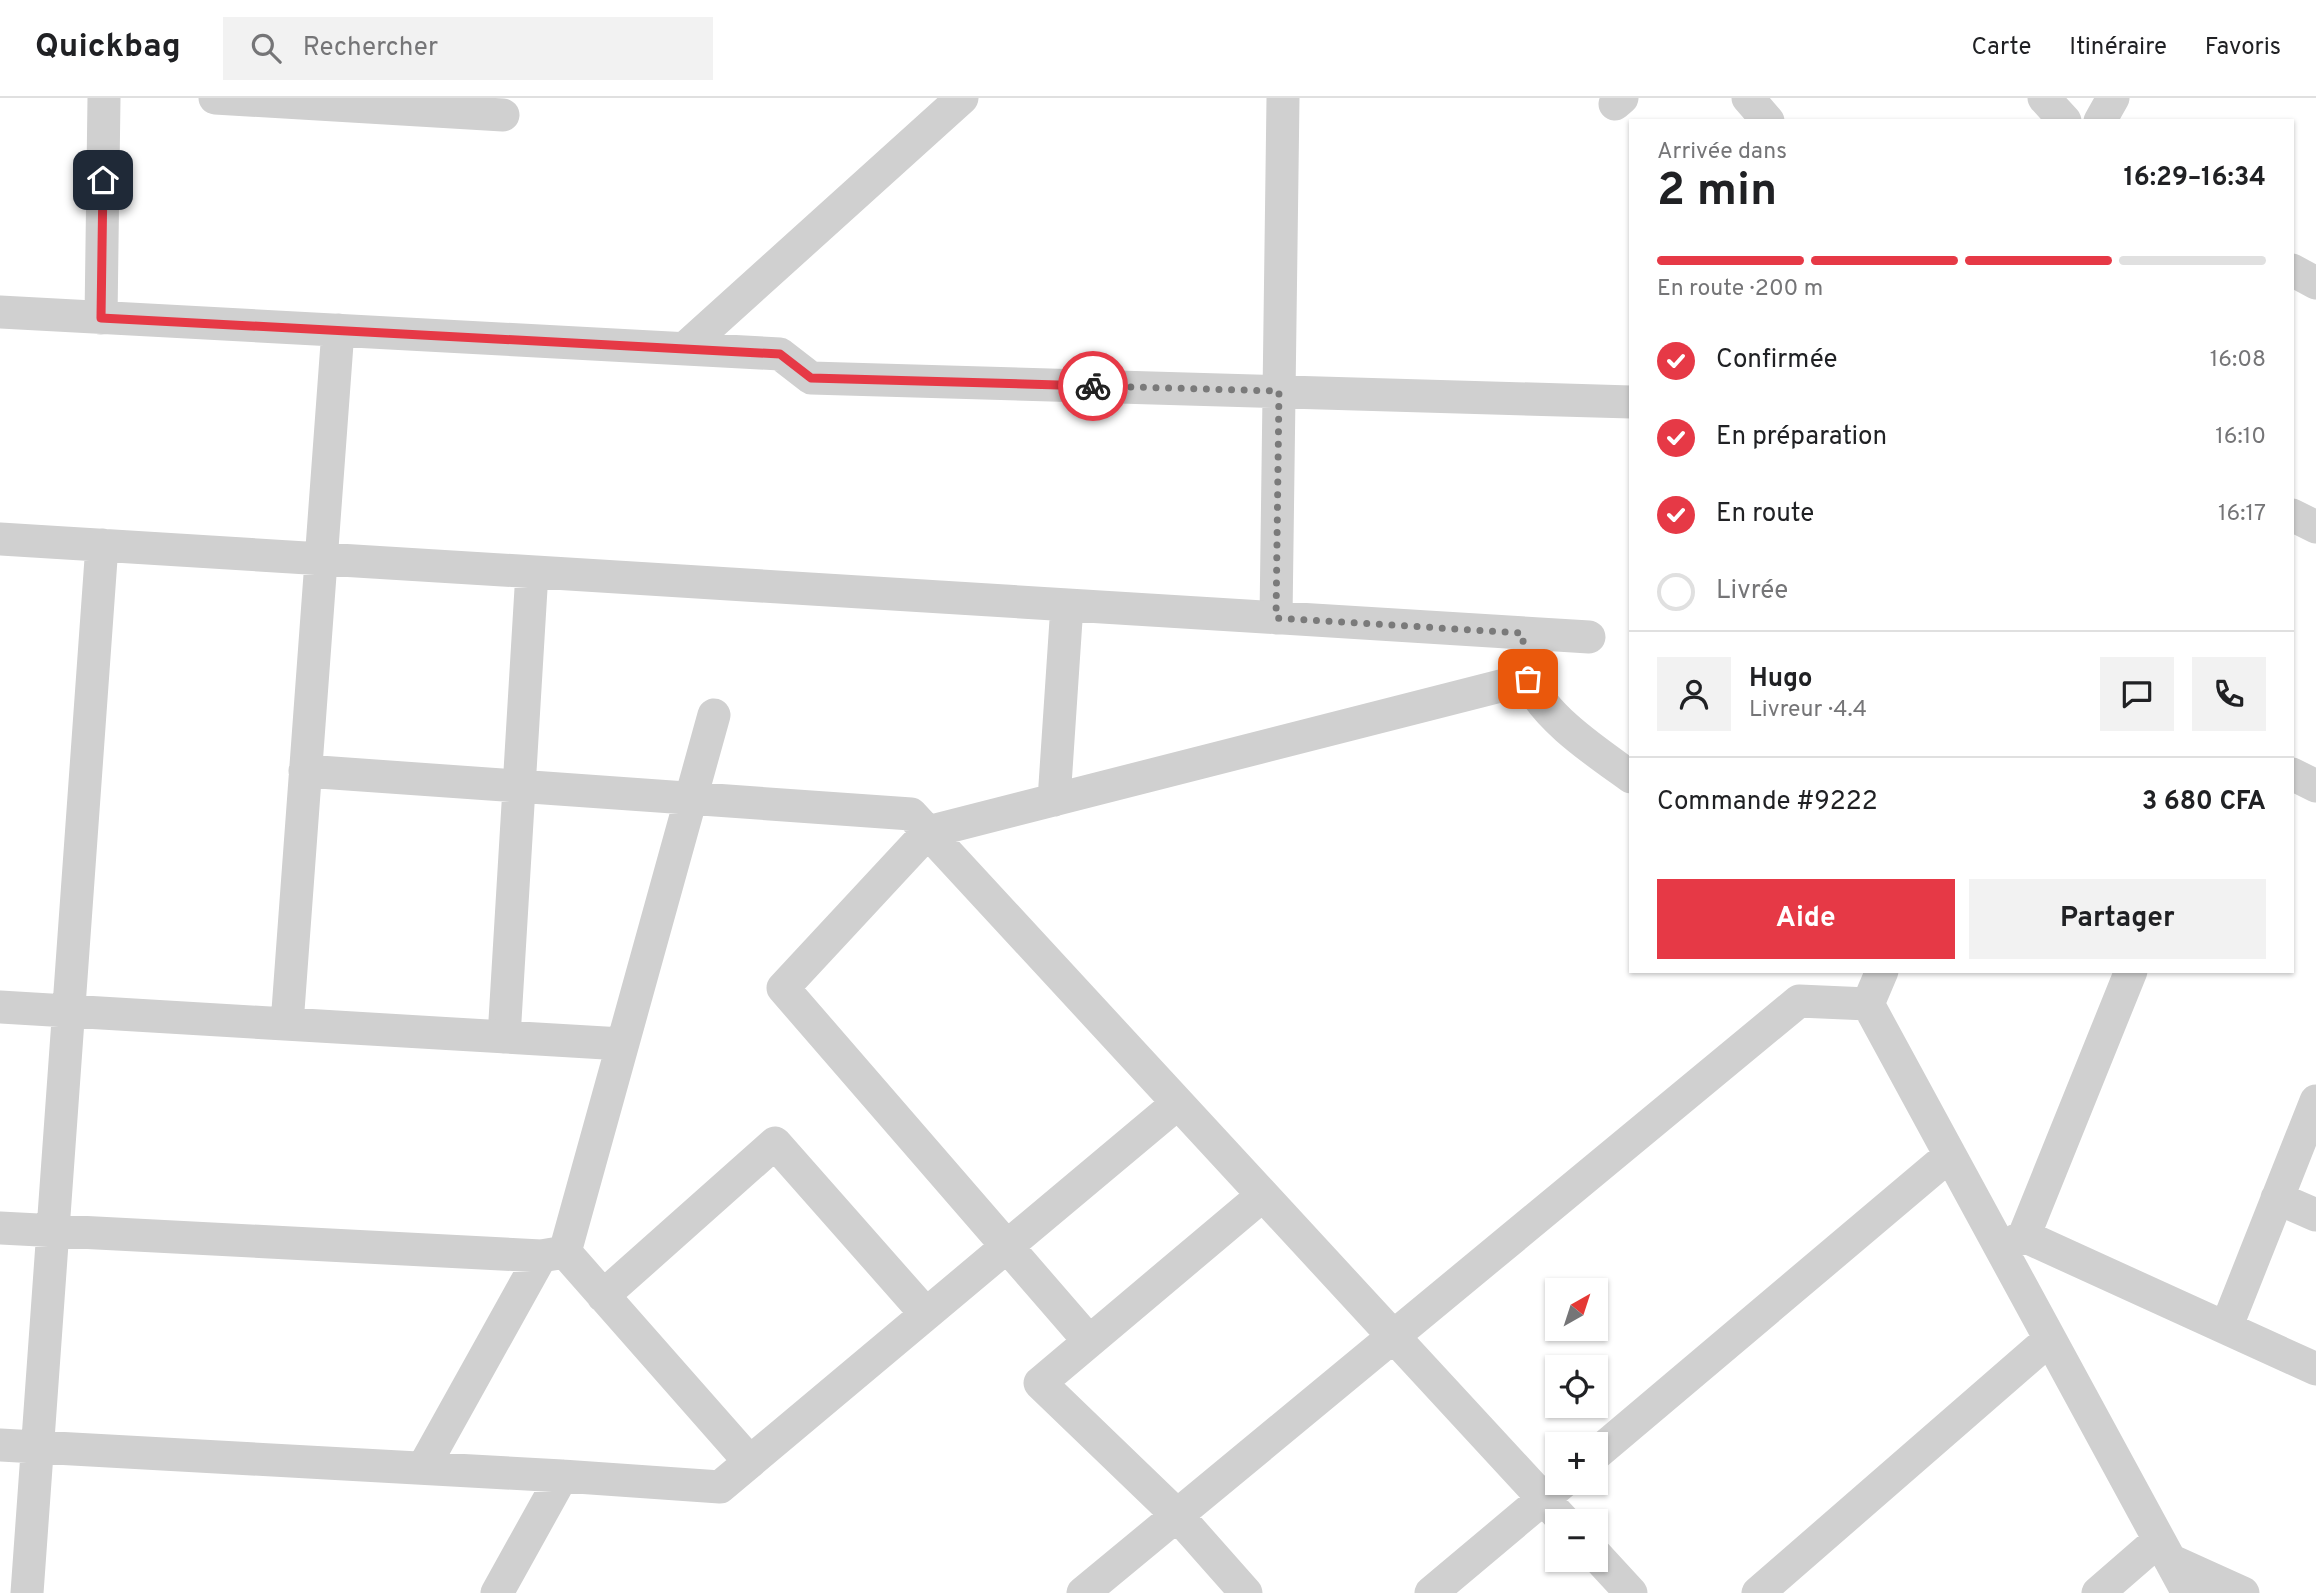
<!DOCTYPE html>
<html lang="fr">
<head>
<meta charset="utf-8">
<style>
	body { margin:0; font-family:Overpass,sans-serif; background:#f2f2f2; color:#202124; height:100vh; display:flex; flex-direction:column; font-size:26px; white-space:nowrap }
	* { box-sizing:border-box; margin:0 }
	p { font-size:23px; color:#757577 }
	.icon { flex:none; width:38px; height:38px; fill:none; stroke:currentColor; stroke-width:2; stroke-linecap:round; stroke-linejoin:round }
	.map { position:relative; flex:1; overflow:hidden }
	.side { position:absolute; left:1629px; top:21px; width:665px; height:854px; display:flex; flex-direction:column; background:#fff; border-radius:0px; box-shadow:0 2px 5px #0004 }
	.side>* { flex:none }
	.needle { width:46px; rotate:39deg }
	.buttons { position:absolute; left:1545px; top:1180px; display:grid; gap:14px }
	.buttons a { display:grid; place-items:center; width:63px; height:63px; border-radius:0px; background:#fff; box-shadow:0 2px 5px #0004; font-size:35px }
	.pin { position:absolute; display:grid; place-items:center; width:60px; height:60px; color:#fff; margin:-30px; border-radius:14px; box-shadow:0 4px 10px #0006 }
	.courier { position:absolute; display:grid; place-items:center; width:70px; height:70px; margin:-35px; border:5px solid #e63946; border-radius:50%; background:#fff; color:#222; box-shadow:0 2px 9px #0007 }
	.summary em { font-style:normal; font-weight:700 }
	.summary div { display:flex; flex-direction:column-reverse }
	.summary { display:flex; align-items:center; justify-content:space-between; height:119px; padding:0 28px }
	h1 { font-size:46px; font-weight:700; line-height:52px }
	.bar { display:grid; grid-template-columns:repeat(4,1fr); gap:10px 7px; align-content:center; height:84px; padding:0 28px }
	.bar i { height:9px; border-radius:5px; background:#e0e0e0 }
	.bar .on { background:#e63946 }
	.bar p { grid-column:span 4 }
	.line { display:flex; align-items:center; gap:18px; padding:0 28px; border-top:2px solid #e0e0e0 }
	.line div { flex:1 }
	.round { display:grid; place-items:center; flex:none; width:74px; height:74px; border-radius:0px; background:#f2f2f2 }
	ol { padding:0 28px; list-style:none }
	li { display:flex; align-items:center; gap:21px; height:77px }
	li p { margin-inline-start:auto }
	li .icon { padding:7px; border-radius:50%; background:#e63946; color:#fff; stroke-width:4 }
	li:last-child { color:#757577 }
	li i { width:38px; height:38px; border:4px solid #e0e0e0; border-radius:50% }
	.action { display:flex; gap:14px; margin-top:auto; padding:14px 28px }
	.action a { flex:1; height:80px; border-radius:0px; background:#e63946; color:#fff; font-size:28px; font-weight:700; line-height:80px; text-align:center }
	.action a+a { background:#f2f2f2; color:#202124 }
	header { display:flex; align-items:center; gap:42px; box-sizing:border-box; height:98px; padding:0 35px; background:#fff; border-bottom:2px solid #e0e0e0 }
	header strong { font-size:33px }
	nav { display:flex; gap:38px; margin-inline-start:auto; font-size:24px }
	.search { width:490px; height:63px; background:#f2f2f2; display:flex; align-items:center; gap:18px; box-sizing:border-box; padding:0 24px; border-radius:0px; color:#757577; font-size:26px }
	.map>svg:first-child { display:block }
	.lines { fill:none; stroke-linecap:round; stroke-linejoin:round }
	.minor { stroke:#d0d0d0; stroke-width:33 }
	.done { stroke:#7a7a7a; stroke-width:7; stroke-dasharray:0 12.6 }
	.route { stroke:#e63946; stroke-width:9 }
</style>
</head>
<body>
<header>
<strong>Quickbag</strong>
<div class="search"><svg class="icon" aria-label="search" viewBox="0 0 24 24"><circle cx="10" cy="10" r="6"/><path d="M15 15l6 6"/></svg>Rechercher</div>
<nav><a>Carte</a><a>Itinéraire</a><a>Favoris</a></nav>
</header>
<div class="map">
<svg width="2316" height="1495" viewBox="0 0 2316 1495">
	<rect width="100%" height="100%" fill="#fff"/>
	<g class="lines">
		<path class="minor" d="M215 0 503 17
			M1748 0 1768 23
			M2044 0 2065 23
			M1615 6 1622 0
			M2100 23 2113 0
			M2292 172 2316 185
			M0 214 780 256 811 280 1631 304
			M101 220 104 0
			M684 251 962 0
			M2292 417 2316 429
			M0 441 1589 539
			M1276 520 1283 0
			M1525 559C1526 566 1526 575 1528 581 1544 620 1598 655 1631 679
			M305 673 911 716 1564 1423
			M2292 676 2316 688
			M1054 702 1067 507
			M1868 906 2188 1495
			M1868 906 1882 873
			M0 909 622 946
			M287 926 338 232
			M504 939 532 474
			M2277 1100 2316 1117
			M0 1130 541 1158 565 1154
			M2024 1138 2316 1271
			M2006 1148 2024 1138 2131 873
			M565 1154 714 617
			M565 1154 750 1364
			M603 1198 775 1045 926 1216
			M2226 1230 2316 1003
			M1089 1243 783 890 928 734 1528 581
			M0 1347 562 1378 720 1389 1178 1005
			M1596 1356 1950 1057
			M423 1370 541 1158
			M1596 1457 1631 1495
			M2170 1462 2243 1495
			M27 1495 102 447
			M497 1495 562 1378
			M1083 1495 1799 903 1868 906
			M1246 1495 1177 1417 1040 1285 1263 1097
			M1431 1495 1563 1384
			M1758 1495 2050 1241
			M2098 1495 2159 1442"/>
	</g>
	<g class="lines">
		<path class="done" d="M1093 288 1279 293 1276 520 1522 535 1528 581"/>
		<path class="route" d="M103 82 101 220 780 256 811 280 1093 288"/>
	</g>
</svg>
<div class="buttons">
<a><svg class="needle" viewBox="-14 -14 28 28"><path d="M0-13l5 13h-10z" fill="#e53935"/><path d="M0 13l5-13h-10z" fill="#757577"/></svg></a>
<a><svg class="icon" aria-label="locate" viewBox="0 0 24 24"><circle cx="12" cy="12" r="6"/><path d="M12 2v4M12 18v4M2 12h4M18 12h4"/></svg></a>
<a>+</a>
<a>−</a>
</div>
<div class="pin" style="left:1528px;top:581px;background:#ea580c"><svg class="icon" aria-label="bag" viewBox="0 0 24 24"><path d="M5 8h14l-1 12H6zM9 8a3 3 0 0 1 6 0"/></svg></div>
<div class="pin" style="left:103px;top:82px;background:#1f2937"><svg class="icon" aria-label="home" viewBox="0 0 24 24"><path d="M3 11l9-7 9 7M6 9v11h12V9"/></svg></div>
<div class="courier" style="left:1093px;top:288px"><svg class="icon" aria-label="bike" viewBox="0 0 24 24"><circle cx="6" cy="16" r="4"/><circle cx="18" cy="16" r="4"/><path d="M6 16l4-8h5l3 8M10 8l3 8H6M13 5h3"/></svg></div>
<section class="side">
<div class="summary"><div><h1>2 min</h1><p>Arrivée dans</p></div><em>16:29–16:34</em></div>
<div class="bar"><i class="on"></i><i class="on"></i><i class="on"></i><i></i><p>En route · 200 m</p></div>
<ol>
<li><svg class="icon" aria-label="check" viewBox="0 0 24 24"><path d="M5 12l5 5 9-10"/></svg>Confirmée<p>16:08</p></li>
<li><svg class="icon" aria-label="check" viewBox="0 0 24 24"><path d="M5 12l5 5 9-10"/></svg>En préparation<p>16:10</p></li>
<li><svg class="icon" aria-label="check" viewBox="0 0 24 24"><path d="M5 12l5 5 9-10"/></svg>En route<p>16:17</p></li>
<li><i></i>Livrée</li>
</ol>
<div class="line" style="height:126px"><a class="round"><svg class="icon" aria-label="person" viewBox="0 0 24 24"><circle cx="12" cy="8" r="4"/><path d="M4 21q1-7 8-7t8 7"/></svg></a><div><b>Hugo</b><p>Livreur · 4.4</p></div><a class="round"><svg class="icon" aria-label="chat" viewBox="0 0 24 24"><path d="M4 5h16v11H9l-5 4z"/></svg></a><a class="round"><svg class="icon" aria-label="phone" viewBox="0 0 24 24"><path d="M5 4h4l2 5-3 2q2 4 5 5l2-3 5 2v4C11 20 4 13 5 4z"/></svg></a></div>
<div class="line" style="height:91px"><div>Commande #9222</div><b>3 680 CFA</b></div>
<div class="action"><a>Aide</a><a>Partager</a></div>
</section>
</div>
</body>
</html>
